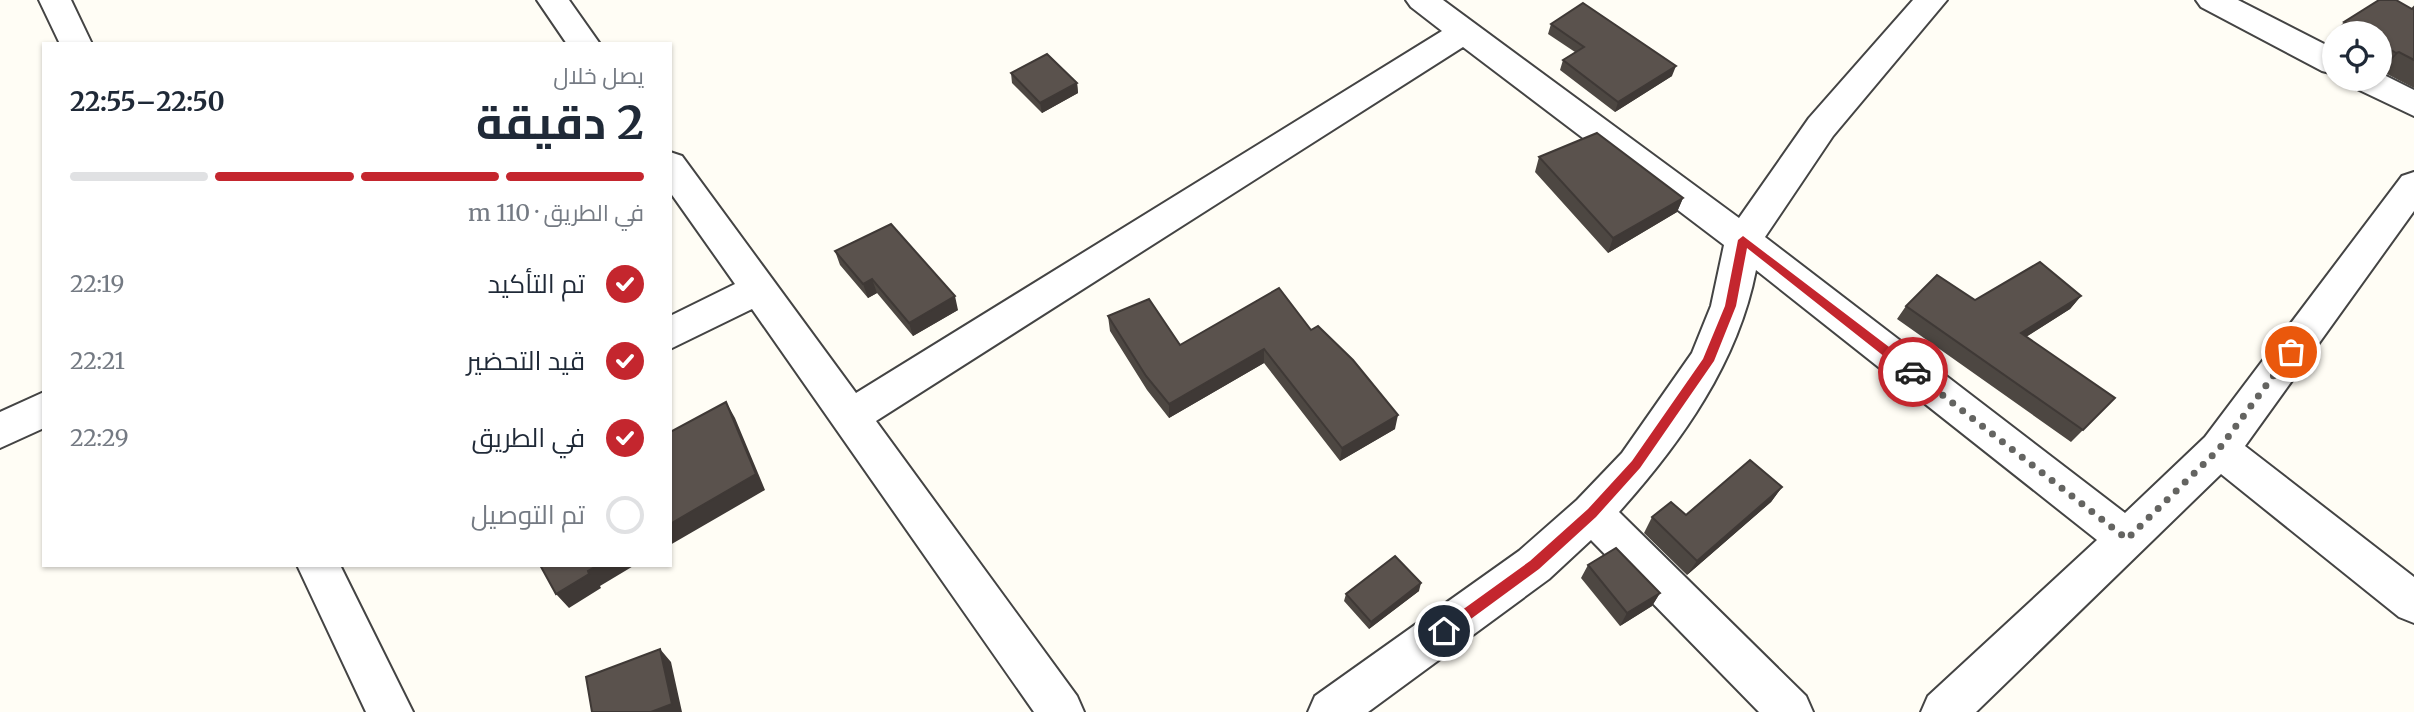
<!DOCTYPE html>
<html lang="ar">
<head>
<meta charset="utf-8">
<style>
	body { margin:0; font-family:Merriweather,Cairo,serif; background:#f2f2f3; color:#1f2937; direction:rtl; height:100vh; display:flex; flex-direction:column; font-size:26px; white-space:nowrap }
	* { box-sizing:border-box; margin:0 }
	p { font-size:23px; color:#747a83 }
	.icon { flex:none; width:38px; height:38px; fill:none; stroke:currentColor; stroke-width:2; stroke-linecap:round; stroke-linejoin:round }
	.map { position:relative; flex:1; overflow:hidden; direction:ltr }
	.panel { position:absolute; left:42px; top:42px; width:630px; height:525px; display:flex; flex-direction:column; background:#fff; border-radius:0px; box-shadow:0 2px 5px #0004; direction:rtl }
	.panel>* { flex:none }
	.tools { position:absolute; left:2322px; top:21px; display:grid; gap:14px }
	.tools a { display:grid; place-items:center; width:70px; height:70px; border-radius:50%; background:#fff; box-shadow:0 2px 5px #0004; font-size:35px }
	.pin { position:absolute; display:grid; place-items:center; width:60px; height:60px; color:#fff; margin:-30px; border:4px solid #fff; border-radius:50%; box-shadow:0 2px 7px #0007 }
	.courier { position:absolute; display:grid; place-items:center; width:70px; height:70px; margin:-35px; border:5px solid #c4262e; border-radius:50%; background:#fff; color:#222; box-shadow:0 2px 9px #0007 }
	.head em { font-style:normal; font-weight:700 }
	.head div { display:flex; flex-direction:column-reverse }
	.head { display:flex; align-items:center; justify-content:space-between; height:119px; padding:0 28px }
	h1 { font-size:46px; font-weight:700; line-height:52px }
	.bar { display:grid; grid-template-columns:repeat(4,1fr); gap:10px 7px; align-content:center; height:84px; padding:0 28px }
	.bar i { height:9px; border-radius:5px; background:#e0e1e3 }
	.bar .active { background:#c4262e }
	.bar p { grid-column:span 4 }
	ol { padding:0 28px; list-style:none }
	li { display:flex; align-items:center; gap:21px; height:77px }
	li p { margin-inline-start:auto }
	li .icon { padding:7px; border-radius:50%; background:#c4262e; color:#fff; stroke-width:4 }
	li:last-child { color:#747a83 }
	li i { width:38px; height:38px; border:4px solid #e0e1e3; border-radius:50% }
	.map>svg:first-child { display:block }
	.lines { fill:none; stroke-linecap:round; stroke-linejoin:round }
	.minor-casing { stroke:#444; stroke-width:4 }
	.minor { fill:#fff; fill-rule:evenodd }
	.wall { fill:#4d4742 }
	.shaded-wall { fill:#3f3936 }
	.building { fill:#5a524d; stroke:#3f3936; stroke-width:2 }
	.route { fill:#c4262e }
	.done { stroke:#646461; stroke-width:7; stroke-dasharray:0 12.6 }
</style>
</head>
<body>
<div class="map">
<svg width="2414" height="712" viewBox="0 0 2414 712">
	<rect width="100%" height="100%" fill="#fffdf5"/>
	<g class="lines">
		<defs>
			<path id="minor" d="M39 0H71L92 44H60Z
				M537 0H569L600 44H567Z
				M1406 0H1443L1739 218 1809 118 1913 0H1947L1833 136 1765 237 2125 513 2205 437 2402 176 2414 172V211L2245 446 2414 577V623L2399 617 2221 474 1976 712H1921L1928 696 2097 540 1756 270C1738 363 1681 443 1619 512L1806 696 1813 712H1759L1591 540 1549 579 1368 712H1308L1315 696 1519 551 1577 500 1622 453 1692 353 1711 306 1724 245 1463 47 876 421 1077 696 1084 712H1034L752 309 670 349V316L735 284 670 192V152L682 156 856 393 1442 31 1411 7Z
				M2196 0H2238L2334 49V74L2322 71 2201 7Z
				M2380 73 2414 90V116L2353 87 2349 79H2380Z
				M44 392V428L0 448V412Z
				M297 565H340L413 712H366Z"/>
		</defs>
		<use href="#minor" class="minor-casing"/>
		<use href="#minor" class="minor"/>
	</g>
	<path class="wall" d="M2414 7V88L2381 71H2380V33H2334V45L2328 40 2344 22 2412 9Z
		M1551 24 1672 76 1615 112 1560 70 1563 60 1575 52 1548 34Z
		M1011 73 1077 83 1078 93 1042 113 1012 83Z
		M1539 157 1683 198 1677 212 1608 253 1535 172Z
		M835 251 958 310 913 336 877 293 868 298 840 265Z
		M2081 296 2070 309 2026 337 2115 398 2071 442 1897 319 1906 306 1975 300Z
		M1108 316 1180 345 1311 330 1395 429 1340 461 1264 363 1169 418 1147 390 1110 331Z
		M1782 487 1771 502 1687 575 1644 533 1652 517 1686 515Z
		M1588 565 1660 593 1652 606 1620 626 1581 578Z
		M1419 591 1369 629 1344 601 1346 594Z"/>
	<path class="shaded-wall" d="M2399 52 2381 71H2380V69L2396 53Z
		M1676 66 1672 76 1615 112 1618 102Z
		M1077 83 1078 93 1042 113 1040 103Z
		M1683 198 1677 212 1608 253 1613 238Z
		M872 279 877 293 868 298 863 284Z
		M955 296 958 310 913 336 909 323Z
		M2081 296 2070 309 2010 347 2021 333Z
		M1264 349V363L1169 418V404Z
		M726 402 735 418 765 490 670 545V524Z
		M1398 415 1395 429 1340 461 1342 448Z
		M1782 487 1771 502 1687 575 1697 561Z
		M598 565H635L600 586 601 588 569 608 556 594 588 571Z
		M1421 583 1419 591 1369 629 1371 622Z
		M1660 593 1652 606 1620 626 1627 613Z
		M660 649 671 662 682 712H651Z"/>
	<path class="building" d="M2379 0H2396L2412 9 2414 7V60L2399 52 2396 53 2380 43V33H2363L2344 22Z
		M1583 3 1676 66 1618 102 1563 60 1584 47 1551 24Z
		M1047 54 1077 83 1040 103 1011 73Z
		M1597 133 1683 198 1613 238 1539 157Z
		M891 224 955 296 909 323 872 279 863 284 835 251Z
		M2040 262 2081 296 2021 333 2115 398 2083 430 1906 306 1937 275 1975 300Z
		M1279 288 1311 330 1318 326 1353 360 1398 415 1342 448 1264 349 1169 404 1146 376 1108 316 1149 299 1180 345Z
		M726 402 756 474 670 524V432Z
		M1750 460 1782 487 1697 561 1652 517 1671 502 1686 515Z
		M1616 548 1660 593 1627 613 1588 565Z
		M1395 556 1421 583 1371 622 1346 594Z
		M540 565H598L588 571 589 574 556 594Z
		M660 649 672 704 651 712H592L586 677Z"/>
	<path class="route" d="M1743 236 1918 369V376H1909L1747 248 1736 306 1714 361 1640 468 1596 517 1539 569 1449 635H1440V626L1530 561 1588 509 1632 461 1703 359 1725 306 1738 240Z"/>
	<g class="lines">
		<path class="done" d="M1913 372 2127 539 2219 449 2291 352"/>
	</g>
</svg>
<div class="tools">
<a><svg class="icon" aria-label="locate" viewBox="0 0 24 24"><circle cx="12" cy="12" r="6"/><path d="M12 2v4M12 18v4M2 12h4M18 12h4"/></svg></a>
</div>
<div class="pin" style="left:2291px;top:352px;background:#ea580c"><svg class="icon" aria-label="bag" viewBox="0 0 24 24"><path d="M5 8h14l-1 12H6zM9 8a3 3 0 0 1 6 0"/></svg></div>
<div class="pin" style="left:1444px;top:631px;background:#1f2937"><svg class="icon" aria-label="home" viewBox="0 0 24 24"><path d="M3 11l9-7 9 7M6 9v11h12V9"/></svg></div>
<div class="courier" style="left:1913px;top:372px"><svg class="icon" aria-label="car" viewBox="0 0 24 24"><path d="M5 17H2v-5l4-1 3-4h7l3 4 3 1v5h-3M9 17h6M6 11h13"/><circle cx="7" cy="17" r="2"/><circle cx="17" cy="17" r="2"/></svg></div>
<section class="panel">
<div class="head"><div><h1>2 دقيقة</h1><p>يصل خلال</p></div><em>22:50–22:55</em></div>
<div class="bar"><i class="active"></i><i class="active"></i><i class="active"></i><i></i><p>في الطريق · 110 m</p></div>
<ol>
<li><svg class="icon" aria-label="check" viewBox="0 0 24 24"><path d="M5 12l5 5 9-10"/></svg>تم التأكيد<p>22:19</p></li>
<li><svg class="icon" aria-label="check" viewBox="0 0 24 24"><path d="M5 12l5 5 9-10"/></svg>قيد التحضير<p>22:21</p></li>
<li><svg class="icon" aria-label="check" viewBox="0 0 24 24"><path d="M5 12l5 5 9-10"/></svg>في الطريق<p>22:29</p></li>
<li><i></i>تم التوصيل</li>
</ol>
</section>
</div>
</body>
</html>
